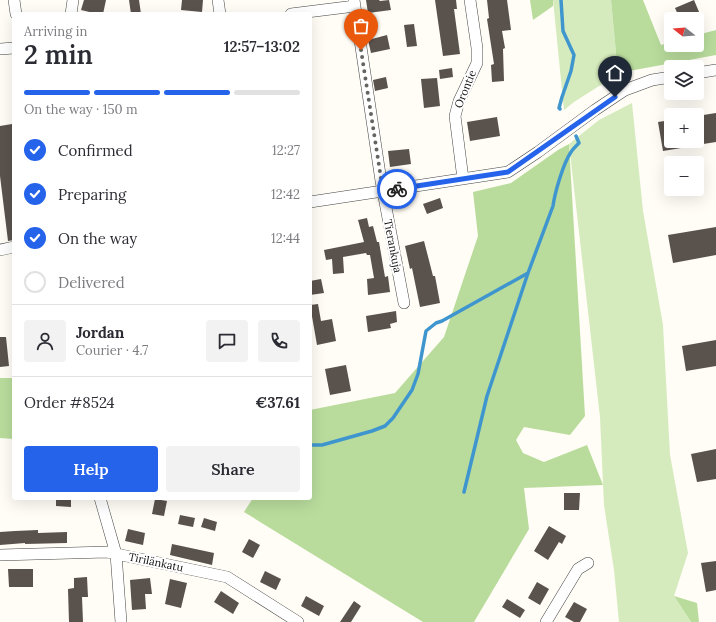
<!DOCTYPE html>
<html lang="en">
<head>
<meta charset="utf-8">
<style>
	body { margin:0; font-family:Lora,serif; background:#f2f2f3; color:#2b2b33; height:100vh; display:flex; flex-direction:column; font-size:15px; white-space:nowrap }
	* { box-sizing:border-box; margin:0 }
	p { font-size:13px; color:#7c7c81 }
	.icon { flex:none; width:22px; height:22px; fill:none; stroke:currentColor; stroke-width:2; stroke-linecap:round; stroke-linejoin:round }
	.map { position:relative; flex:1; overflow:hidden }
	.panel { position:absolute; left:12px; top:12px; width:300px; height:488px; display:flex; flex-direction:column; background:#fff; border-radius:4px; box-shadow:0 4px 16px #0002 }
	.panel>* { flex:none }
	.needle { width:26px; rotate:287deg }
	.fabs { position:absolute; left:664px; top:12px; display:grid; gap:8px }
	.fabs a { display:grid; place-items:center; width:40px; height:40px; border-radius:4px; background:#fff; box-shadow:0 4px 16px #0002; font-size:20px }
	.pin { position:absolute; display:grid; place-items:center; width:34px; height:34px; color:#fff; margin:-41px -17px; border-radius:50% 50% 50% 0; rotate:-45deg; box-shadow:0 0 4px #0007 }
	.pin .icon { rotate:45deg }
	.courier { position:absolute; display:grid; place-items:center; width:40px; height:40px; margin:-20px; border:3px solid #2563eb; border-radius:50%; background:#fff; color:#222; box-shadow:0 1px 5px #0007 }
	.head em { font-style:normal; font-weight:600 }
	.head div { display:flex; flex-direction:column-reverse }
	.head { display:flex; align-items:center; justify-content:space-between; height:68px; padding:0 12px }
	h1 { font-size:26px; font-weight:600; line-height:30px }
	.bar { display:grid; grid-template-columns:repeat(4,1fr); gap:6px 4px; align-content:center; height:48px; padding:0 12px }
	.bar i { height:5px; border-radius:3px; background:#e1e1e2 }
	.bar .active { background:#2563eb }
	.bar p { grid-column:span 4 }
	.line { display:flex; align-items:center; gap:10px; padding:0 12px; border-top:1px solid #e1e1e2 }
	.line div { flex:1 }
	.round { display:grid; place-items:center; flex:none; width:42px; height:42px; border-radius:4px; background:#f2f2f3 }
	ol { padding:0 12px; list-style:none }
	li { display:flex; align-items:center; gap:12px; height:44px }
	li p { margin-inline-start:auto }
	li .icon { padding:4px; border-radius:50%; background:#2563eb; color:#fff; stroke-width:4 }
	li:last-child { color:#7c7c81 }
	li i { width:22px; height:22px; border:2px solid #e1e1e2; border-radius:50% }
	.primary-button { display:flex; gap:8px; margin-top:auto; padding:8px 12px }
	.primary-button a { flex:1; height:46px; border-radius:4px; background:#2563eb; color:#fff; font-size:16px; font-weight:600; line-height:46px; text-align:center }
	.primary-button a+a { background:#f2f2f3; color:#2b2b33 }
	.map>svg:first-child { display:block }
	.green { fill:#d5ebbd }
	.forest { fill:#b9dc9c }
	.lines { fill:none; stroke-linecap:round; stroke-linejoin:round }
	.stream { stroke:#3f96cf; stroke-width:3.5 }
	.building { fill:#5a524d }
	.minor-casing { stroke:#444; stroke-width:12 }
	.minor { stroke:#fff; stroke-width:11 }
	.done { stroke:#646461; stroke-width:4; stroke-dasharray:0 7.2 }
	.route { stroke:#2563eb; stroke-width:5 }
	.labels { text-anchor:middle; stroke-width:4; stroke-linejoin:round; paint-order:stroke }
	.street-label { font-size:11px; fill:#111; stroke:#fff }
</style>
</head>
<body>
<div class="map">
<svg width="716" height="622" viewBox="0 0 716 622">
	<rect width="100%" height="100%" fill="#fffdf5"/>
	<path class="green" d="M553 0H611L618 74 574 102 564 110Z
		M632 103 643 211 663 325 670 455 688 553 674 596 691 622H619L614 570 604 505 600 417 569 144 599 120Z"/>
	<path class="forest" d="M530 0H553V6L533 20Z
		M611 0H643L661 45 671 42V45H697V35L716 30V55L629 71 618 74Z
		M569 144 585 416 570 435 524 427 516 440 523 453 544 462 587 445 603 485 524 488 529 529 474 622H423L244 512 253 498H310V410L395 393 444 337 478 236 473 192 511 183 558 150Z
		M0 378H14V439L0 438Z
		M674 596 697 603 699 622H691Z"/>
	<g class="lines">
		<path class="stream" d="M560 109 559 108 562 97 571 71 574 55 563 31 561 0
			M310 445H322L372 431 385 426 393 418 412 390 418 374 426 331 436 323 442 321 528 273
			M464 492 487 396 528 273 553 206C555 192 563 164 571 152 573 149 576 146 579 143L576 136"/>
	</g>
	<path class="building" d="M84 0H106L103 14H98L81 10Z
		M129 0H139L141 14H131Z
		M182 0H203L202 12 181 10Z
		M366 0H379L380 1 389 0 391 10 368 13Z
		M435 0H456L457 9H454L460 54 443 56Z
		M487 0H507L511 30 502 31 505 48 503 49 504 81 492 82 491 65 494 64 487 19 489 18Z
		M694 0 702 19H680L675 8Z
		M414 24 417 46 407 47 404 25Z
		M387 35 390 49 371 53 368 40Z
		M452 68 453 77 440 79 439 70Z
		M386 77 388 88 375 91 373 80Z
		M437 78 440 106 424 108 421 79Z
		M716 113V142L697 145V116Z
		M497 117 500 136 470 141 467 122Z
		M671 120V141H693V146L663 151 658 122Z
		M12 124 14 137V240L8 241 0 176V126Z
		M409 149 411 164 390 167 388 151Z
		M440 198 443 208 427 214 423 204Z
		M367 218 369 227 373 226 377 242H379L385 277 388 276 390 292 368 295 367 279 374 278 370 255H367L366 253 343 257 344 273 333 274 332 259 326 260 324 250 364 242 358 220Z
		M716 227V255L673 263 668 235Z
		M424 241 433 276H435L440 303 420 307 412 268 410 269 405 246Z
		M321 279 324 293 310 295V281Z
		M318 304 321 321 332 319 336 341 317 345 310 305Z
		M396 311 397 322 390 324 391 328 368 332 366 316Z
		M0 337H6L9 366 0 367Z
		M716 340V366L686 371 682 346Z
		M346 365 351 391 330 395 325 369Z
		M716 449V479L697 482 691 454Z
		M564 493H580L579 510H564Z
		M56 498H71V507L56 506Z
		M155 499 167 501 164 516 152 514Z
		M180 515 195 518 193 527 178 524Z
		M204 518 217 522 215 531 201 527Z
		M549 526 566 536 562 544 559 542 548 560 534 551Z
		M128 529 145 533 143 545 125 541Z
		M38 530V533L67 532V543L25 544V543L0 545V532L15 531Z
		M249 539 260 545 253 558 242 552Z
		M172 544 214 553 212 565 170 555Z
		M716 561V590L706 592 701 563Z
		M8 569H33V587H9Z
		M265 571 281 579 276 590 260 582Z
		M87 577 88 597H82L83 622H69L68 589 74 588V578Z
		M150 578 152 594H145L146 609 132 610 130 580Z
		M170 579 187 583 181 608 165 604Z
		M537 582 549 589 540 605 528 598Z
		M221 591 239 603 233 614 214 602Z
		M306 596 324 606 319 616 301 606Z
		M507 599 525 610 520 618 502 607Z
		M354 601 361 606 351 622H340Z
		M574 602 587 609 580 622H574L565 617Z"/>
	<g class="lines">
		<defs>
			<path id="minor" d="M14 0 16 14
				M218 0 220 14
				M354 0 381 181 404 303
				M71 14 73 0
				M291 14 355 6
				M0 49 14 48
				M697 73 716 70
				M463 179 455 116 459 101 477 63V48L470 0
				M310 202 508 172 538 152 595 110 625 90 652 80 671 77
				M0 250 14 247
				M100 498 116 554 121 622
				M0 555 107 552 227 577 298 622
				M546 622 578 569 588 563"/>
		</defs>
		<use href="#minor" class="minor-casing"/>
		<use href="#minor" class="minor"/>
	</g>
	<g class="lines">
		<path class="done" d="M361 50 383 191 397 189"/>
		<path class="route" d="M397 189 508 172 615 97"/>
	</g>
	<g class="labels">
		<g class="street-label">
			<text transform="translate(465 89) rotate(-68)" y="4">Orontie</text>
			<text transform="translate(393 246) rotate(79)" y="4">Tierankuja</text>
			<text transform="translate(156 562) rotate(12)" y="4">Tirilänkatu</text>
		</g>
	</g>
</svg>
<div class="fabs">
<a><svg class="needle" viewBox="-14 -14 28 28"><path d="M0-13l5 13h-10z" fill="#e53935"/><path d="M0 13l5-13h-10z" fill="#7c7c81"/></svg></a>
<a><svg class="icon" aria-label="layers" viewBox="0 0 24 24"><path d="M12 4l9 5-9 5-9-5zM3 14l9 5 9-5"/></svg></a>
<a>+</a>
<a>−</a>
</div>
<div class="pin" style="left:361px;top:50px;background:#ea580c"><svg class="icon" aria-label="bag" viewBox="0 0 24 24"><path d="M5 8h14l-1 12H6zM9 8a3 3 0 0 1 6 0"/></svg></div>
<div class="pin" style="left:615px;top:97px;background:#1f2937"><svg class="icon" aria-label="home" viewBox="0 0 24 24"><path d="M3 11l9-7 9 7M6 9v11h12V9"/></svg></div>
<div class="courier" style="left:397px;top:189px"><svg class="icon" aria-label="bike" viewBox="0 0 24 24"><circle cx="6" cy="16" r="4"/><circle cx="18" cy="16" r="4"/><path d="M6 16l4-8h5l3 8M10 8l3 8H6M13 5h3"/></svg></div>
<section class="panel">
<div class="head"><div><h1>2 min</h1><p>Arriving in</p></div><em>12:57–13:02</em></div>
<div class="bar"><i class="active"></i><i class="active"></i><i class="active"></i><i></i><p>On the way · 150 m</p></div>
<ol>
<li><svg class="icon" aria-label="check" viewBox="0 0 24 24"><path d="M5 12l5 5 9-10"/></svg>Confirmed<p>12:27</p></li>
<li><svg class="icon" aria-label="check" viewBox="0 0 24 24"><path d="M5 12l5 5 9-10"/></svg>Preparing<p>12:42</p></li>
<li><svg class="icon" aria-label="check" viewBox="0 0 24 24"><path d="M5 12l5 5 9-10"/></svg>On the way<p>12:44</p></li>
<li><i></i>Delivered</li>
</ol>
<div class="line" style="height:72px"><a class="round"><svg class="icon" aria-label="person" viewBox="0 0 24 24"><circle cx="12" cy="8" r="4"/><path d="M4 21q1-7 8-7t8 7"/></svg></a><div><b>Jordan</b><p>Courier · 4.7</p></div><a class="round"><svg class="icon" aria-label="chat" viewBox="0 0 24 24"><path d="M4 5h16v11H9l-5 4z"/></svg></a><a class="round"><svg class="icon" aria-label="phone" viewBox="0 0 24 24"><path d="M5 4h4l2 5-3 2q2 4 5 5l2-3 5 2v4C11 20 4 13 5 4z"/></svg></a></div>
<div class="line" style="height:52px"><div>Order #8524</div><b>€37.61</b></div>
<div class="primary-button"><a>Help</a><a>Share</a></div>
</section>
</div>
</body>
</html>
